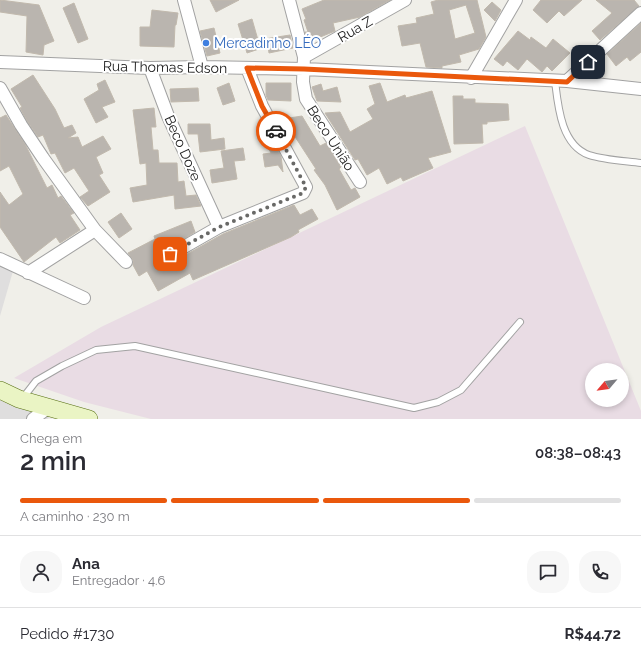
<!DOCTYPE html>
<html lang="pt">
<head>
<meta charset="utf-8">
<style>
	body { margin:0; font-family:Raleway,sans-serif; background:#f7f7f7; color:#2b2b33; height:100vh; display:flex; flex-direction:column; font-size:15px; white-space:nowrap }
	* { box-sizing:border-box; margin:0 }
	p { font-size:13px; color:#7c7c81 }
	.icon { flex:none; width:22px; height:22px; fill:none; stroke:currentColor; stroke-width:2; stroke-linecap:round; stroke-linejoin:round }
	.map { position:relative; height:419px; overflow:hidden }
	.panel { display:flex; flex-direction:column; background:#fff; flex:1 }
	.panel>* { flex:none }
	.needle { width:26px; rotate:241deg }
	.fabs { position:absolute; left:585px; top:363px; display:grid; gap:8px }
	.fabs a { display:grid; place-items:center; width:44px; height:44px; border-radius:50%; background:#fff; box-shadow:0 2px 6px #0003; font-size:20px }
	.pin { position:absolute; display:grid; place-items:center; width:34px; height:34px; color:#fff; margin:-17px; border-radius:8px; box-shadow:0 2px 6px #0006 }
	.courier { position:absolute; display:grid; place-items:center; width:40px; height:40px; margin:-20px; border:3px solid #ea580c; border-radius:50%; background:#fff; color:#222; box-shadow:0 1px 5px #0007 }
	.headline em { font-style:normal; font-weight:600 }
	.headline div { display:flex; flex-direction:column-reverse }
	.headline { display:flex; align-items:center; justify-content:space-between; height:68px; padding:0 20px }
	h1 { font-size:26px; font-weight:600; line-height:30px }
	.bar { display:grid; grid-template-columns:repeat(4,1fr); gap:6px 4px; align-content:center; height:48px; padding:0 20px }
	.bar i { height:5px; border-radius:3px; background:#e1e1e2 }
	.bar .selected { background:#ea580c }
	.bar p { grid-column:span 4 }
	.line { display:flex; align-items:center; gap:10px; padding:0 20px; border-top:1px solid #e1e1e2 }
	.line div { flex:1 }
	.round { display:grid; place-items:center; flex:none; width:42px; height:42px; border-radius:16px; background:#f7f7f7 }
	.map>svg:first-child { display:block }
	.residential { fill:#dfdede }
	.industrial { fill:#e9dce4; fill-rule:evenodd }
	.building { fill:#bab5af; stroke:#c1b9ad; fill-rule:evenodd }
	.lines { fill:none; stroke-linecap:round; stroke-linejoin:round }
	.service-casing { stroke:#a2a2a2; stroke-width:8 }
	.minor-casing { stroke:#a2a2a2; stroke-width:14 }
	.secondary-casing { stroke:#566f11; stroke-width:18 }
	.service { stroke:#fff; stroke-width:6 }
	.minor { stroke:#fff; stroke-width:12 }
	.secondary { stroke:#eaf4c4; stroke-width:17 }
	.done { stroke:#696967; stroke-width:4; stroke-dasharray:0 7.2 }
	.route { stroke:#ea580c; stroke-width:5 }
	.shop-dot { fill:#3f7fe0; stroke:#fff; stroke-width:1.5 }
	.labels { text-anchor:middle; stroke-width:4; stroke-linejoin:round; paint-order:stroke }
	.street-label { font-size:14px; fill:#212121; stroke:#fff }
	.shop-label { font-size:14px; fill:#366cbe; stroke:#fff; text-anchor:start }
</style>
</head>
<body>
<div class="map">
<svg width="641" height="419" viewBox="0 0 641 419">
	<rect width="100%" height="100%" fill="#f0efe9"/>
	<path class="residential" d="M0 254 13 271 0 316Z
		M0 393 52 416 47 419H0Z"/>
	<path class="industrial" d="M525 126 641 411V419H151L84 402 14 378 101 327ZM592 370H622V400H592Z"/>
	<path class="building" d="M0 0 39 5 54 41 44 45 43 55 26 52 27 16 0 12Z
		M210 0H239L216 12Z
		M324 0H390L360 17 333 23 335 31 308 42 305 32H308L304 20 306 19 302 9Z
		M438 0H477L486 37 479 49 459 55 461 62 442 66V68L426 67 420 43 402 46 398 26 417 23 416 18 434 14 431 2ZM466 5 475 33 455 39 449 10Z
		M541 0H582L564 16 559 11 547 23 533 10Z
		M596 0H634L639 6 600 40 592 31 612 13Z
		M492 2 501 10 495 21 484 10Z
		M74 3 88 39 78 43 63 8Z
		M152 10 178 13 176 25H175L174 47 140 46V27H150Z
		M252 19 258 40 290 35 293 48 269 53 268 46 247 53 238 24Z
		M641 23V52L630 61 627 57 616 66 607 54Z
		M214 28 220 53 207 56 200 31Z
		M518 31 530 40 531 37 546 48 553 39 570 53 552 71 547 66 542 72 527 59 518 70 507 61 503 66 494 59Z
		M33 75 55 109 64 128 72 125 76 133 68 138 78 137 82 147 103 136 111 149 96 157 103 173 99 175 110 192 88 206 80 197 89 191 74 168 65 173 55 153 51 154 43 135 38 137 27 121 20 108 22 107 11 89Z
		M105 80 115 102 102 107 108 117 96 123 84 99 99 90 97 84Z
		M229 83 235 101 223 105 217 88Z
		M266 83H291V101L268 100 266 95Z
		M380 83 387 102 405 95 406 98 432 91 451 152 428 158 433 168 403 181 401 177 387 184 379 168 367 175 358 159 355 160 325 113 340 112 350 132 373 119 367 109 375 104 369 86Z
		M321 84 323 91 337 87 341 102 317 101 312 87Z
		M198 88 199 101 171 102 170 89Z
		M453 96H463V99H475V103L508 104 509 120 487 122V124H482L483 143 454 144Z
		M154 108 156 127H151L153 150H158L159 163H177L178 182 184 181 186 196 196 195 201 206 175 209 174 195 133 202 130 188 147 185 146 163 140 164 133 110Z
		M6 115 25 144 47 188 52 185 58 198 61 196 74 213 70 215 80 230 60 243 56 237 24 262 0 227V192L9 205 23 194 9 166 0 171V118Z
		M302 116 320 146 326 143 341 167 339 169 351 190 355 188 360 197 337 210 325 185 314 170 316 169 290 129 289 118Z
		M188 124H210L211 140 224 138 225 149 200 152 198 134H188Z
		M270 137 281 156 283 172 278 165 265 167 263 154 271 153 264 140Z
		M243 148 245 160 234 161 237 179 212 183 210 170 224 168 221 151Z
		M294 205 300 215 312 209 318 219 298 230 299 232 291 237 193 280 190 273 158 291 147 271 139 276 133 265V260L128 253 155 239 154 236 191 221 195 232 163 252V255L166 261 173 262 223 234Z
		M121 213 132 229 119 238 108 222Z"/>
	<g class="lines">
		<defs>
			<path id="service" d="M555 81C558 106 561 145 589 155 604 160 626 161 641 163
				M22 399 36 381 62 366 96 350 135 346 414 408 438 402 461 390 520 322"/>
			<path id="minor" d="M184 0 202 67
				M289 0 304 57 303 82 306 99 360 182
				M304 57 405 0
				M0 62 150 68 202 67 304 69 567 81 641 89
				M150 68 168 116 219 227
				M471 78 516 0
				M567 81 641 13
				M0 88 21 125 43 158 95 230 126 262
				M170 255 219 227 303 193 306 187 262 106 247 68
				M0 259 84 298
				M28 273 95 230
				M33 419 49 407"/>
			<path id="secondary" d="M0 390 19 399 89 419"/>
		</defs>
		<use href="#service" class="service-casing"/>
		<use href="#minor" class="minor-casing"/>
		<use href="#secondary" class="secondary-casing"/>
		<use href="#service" class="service"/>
		<use href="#minor" class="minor"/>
		<use href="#secondary" class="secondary"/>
	</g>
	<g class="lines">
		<path class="done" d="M170 254 219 227 303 193 306 187 276 131"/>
		<path class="route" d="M276 131 262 106 247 68 304 69 567 82 588 62"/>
	</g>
	<circle class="shop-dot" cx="206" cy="43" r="4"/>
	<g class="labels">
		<g class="street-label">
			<text transform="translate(355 29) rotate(-30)" y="5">Rua Z</text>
			<text transform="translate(165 67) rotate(1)" y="5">Rua Thomas Edson</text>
			<text transform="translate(331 138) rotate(57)" y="5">Beco União</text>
			<text transform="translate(183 148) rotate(66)" y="5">Beco Doze</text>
		</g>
		<g class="shop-label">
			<text x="214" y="48">Mercadinho LÉO</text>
		</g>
	</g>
</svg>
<div class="fabs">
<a><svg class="needle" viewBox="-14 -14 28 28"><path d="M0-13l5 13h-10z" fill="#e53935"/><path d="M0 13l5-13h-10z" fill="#7c7c81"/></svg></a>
</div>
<div class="pin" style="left:170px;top:254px;background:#ea580c"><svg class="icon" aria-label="bag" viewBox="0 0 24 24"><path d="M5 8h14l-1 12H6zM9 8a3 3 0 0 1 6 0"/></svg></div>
<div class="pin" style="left:588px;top:62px;background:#1f2937"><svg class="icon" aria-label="home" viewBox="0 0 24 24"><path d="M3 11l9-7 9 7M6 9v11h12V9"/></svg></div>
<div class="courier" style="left:276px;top:131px"><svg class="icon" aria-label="car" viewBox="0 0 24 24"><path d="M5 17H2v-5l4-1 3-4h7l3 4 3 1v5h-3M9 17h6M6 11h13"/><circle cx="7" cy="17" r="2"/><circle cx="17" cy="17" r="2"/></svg></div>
</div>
<section class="panel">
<div class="headline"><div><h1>2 min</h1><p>Chega em</p></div><em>08:38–08:43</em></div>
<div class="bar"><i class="selected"></i><i class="selected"></i><i class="selected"></i><i></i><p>A caminho · 230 m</p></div>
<div class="line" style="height:72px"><a class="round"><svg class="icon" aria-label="person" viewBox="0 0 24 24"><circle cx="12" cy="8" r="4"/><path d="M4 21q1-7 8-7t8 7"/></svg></a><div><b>Ana</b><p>Entregador · 4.6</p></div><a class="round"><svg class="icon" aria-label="chat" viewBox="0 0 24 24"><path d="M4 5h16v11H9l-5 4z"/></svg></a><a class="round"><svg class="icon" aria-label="phone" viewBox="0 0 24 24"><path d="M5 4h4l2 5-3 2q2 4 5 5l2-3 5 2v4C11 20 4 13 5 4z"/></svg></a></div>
<div class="line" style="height:52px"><div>Pedido #1730</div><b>R$44.72</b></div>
</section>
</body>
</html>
